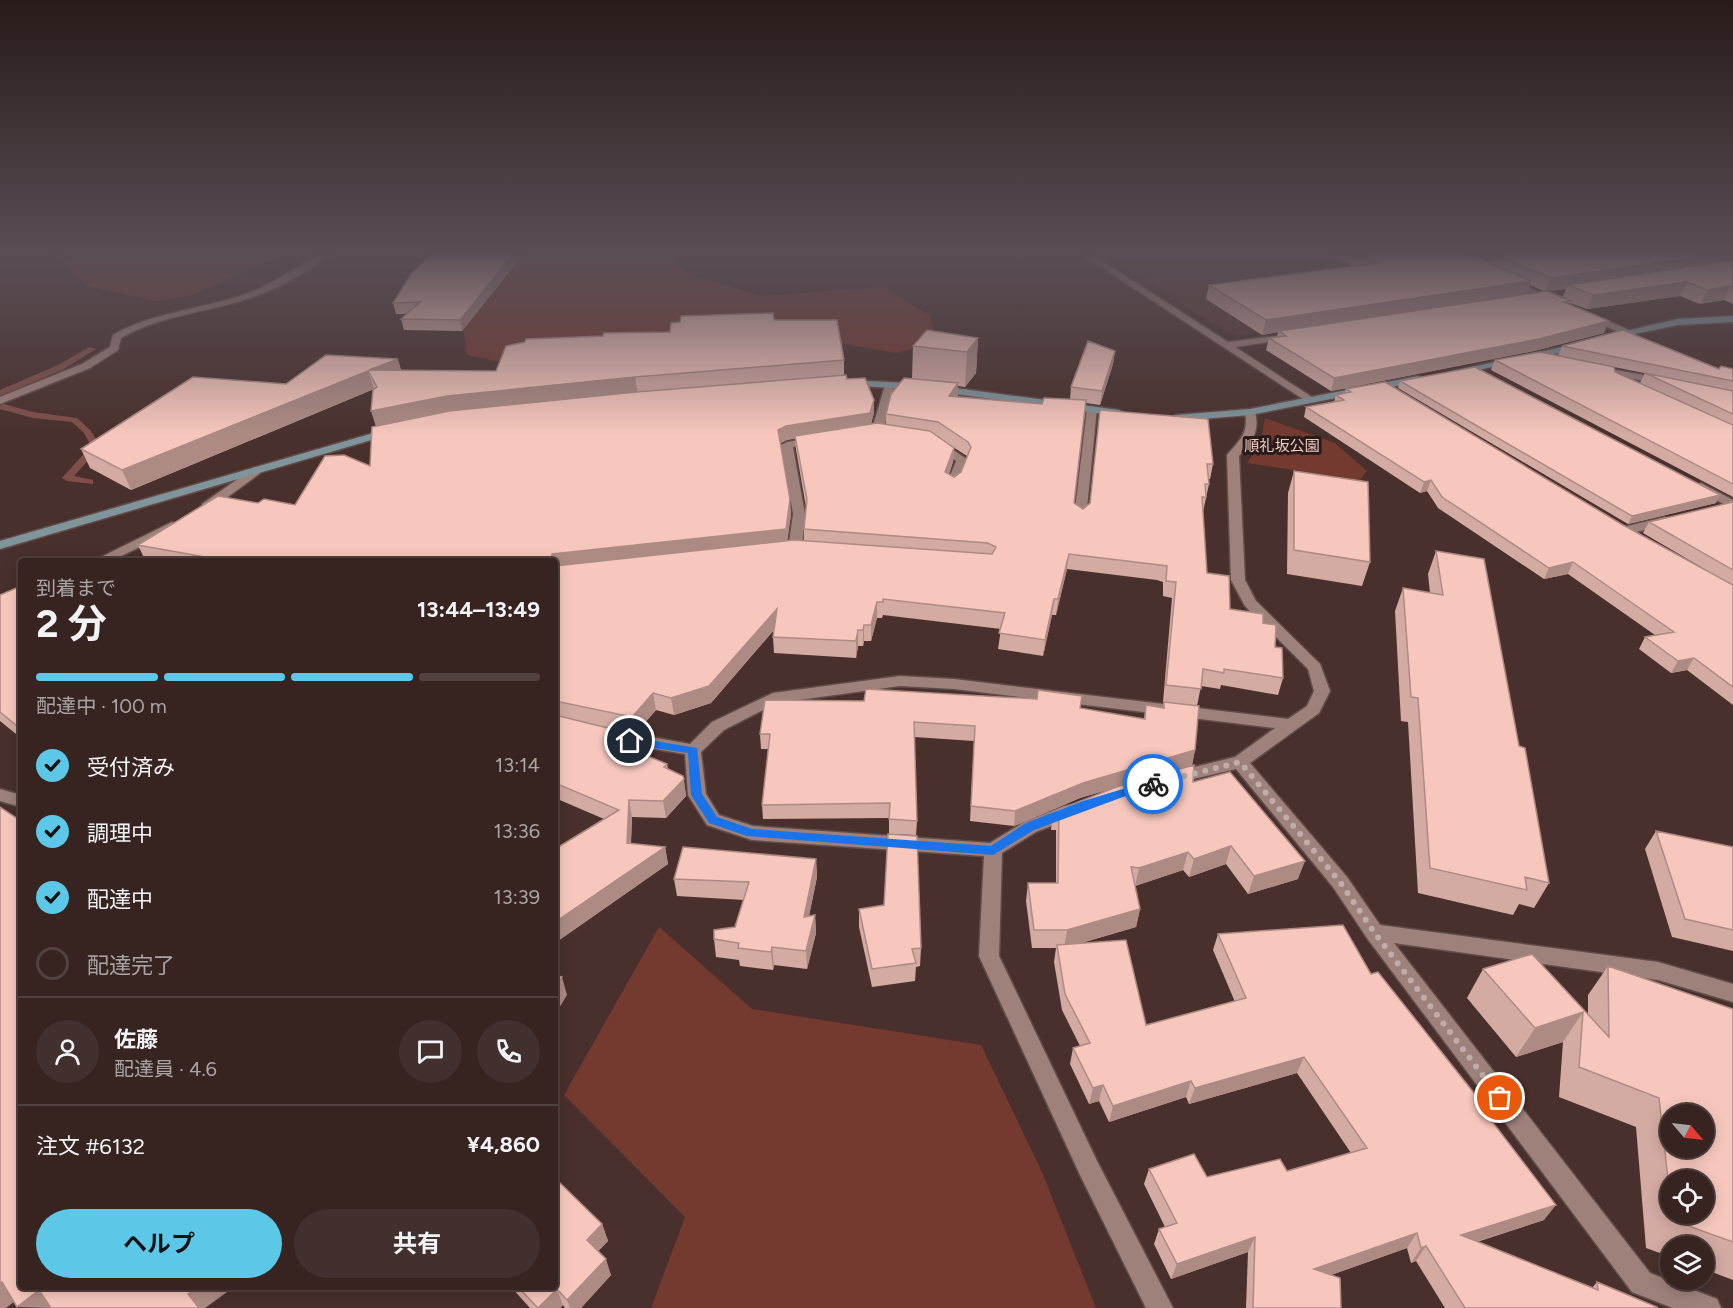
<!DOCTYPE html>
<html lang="ja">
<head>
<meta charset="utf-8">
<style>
	body { margin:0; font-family:Figtree,"Noto Sans JP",sans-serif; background:#42302e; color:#f1f3f6; height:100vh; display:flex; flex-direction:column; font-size:22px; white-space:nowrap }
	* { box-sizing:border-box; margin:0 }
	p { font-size:20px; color:#aaa4a5 }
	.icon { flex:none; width:33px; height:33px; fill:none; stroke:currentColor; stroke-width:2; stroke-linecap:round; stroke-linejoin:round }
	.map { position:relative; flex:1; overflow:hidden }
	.side { position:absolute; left:18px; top:558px; width:540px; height:732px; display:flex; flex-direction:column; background:#372421; border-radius:6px; box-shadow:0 3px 15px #0003,0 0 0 2px #51413f }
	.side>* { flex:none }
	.needle { width:39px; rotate:118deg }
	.controls { position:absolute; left:1660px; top:1104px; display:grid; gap:12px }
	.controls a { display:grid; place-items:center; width:54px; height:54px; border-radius:50%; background:#372421; box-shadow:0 3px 15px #0003,0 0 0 2px #51413f; font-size:30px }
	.pin { position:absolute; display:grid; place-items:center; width:51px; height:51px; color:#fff; margin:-26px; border:3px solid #fff; border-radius:50%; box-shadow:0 2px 6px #0007 }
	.courier { position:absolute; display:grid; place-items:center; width:60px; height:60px; margin:-30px; border:4px solid #1a73e8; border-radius:50%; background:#fff; color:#222; box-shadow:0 2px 8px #0007 }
	.headline em { font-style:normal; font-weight:700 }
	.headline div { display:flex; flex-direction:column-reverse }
	.headline { display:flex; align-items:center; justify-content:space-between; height:102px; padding:0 18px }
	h1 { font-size:39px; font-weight:700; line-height:45px }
	.bar { display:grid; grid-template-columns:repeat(4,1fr); gap:9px 6px; align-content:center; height:72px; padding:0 18px }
	.bar i { height:8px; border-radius:4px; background:#51413f }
	.bar .active { background:#5cc7e7 }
	.bar p { grid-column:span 4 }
	.line { display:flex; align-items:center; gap:15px; padding:0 18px; border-top:2px solid #51413f }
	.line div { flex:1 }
	.round { display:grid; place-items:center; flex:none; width:63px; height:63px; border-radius:32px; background:#42302e }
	ol { padding:0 18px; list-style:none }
	li { display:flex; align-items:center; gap:18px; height:66px }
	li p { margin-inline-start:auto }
	li .icon { padding:6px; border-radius:50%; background:#5cc7e7; color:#111; stroke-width:4 }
	li:last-child { color:#aaa4a5 }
	li i { width:33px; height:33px; border:3px solid #51413f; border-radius:50% }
	.button { display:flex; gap:12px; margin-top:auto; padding:12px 18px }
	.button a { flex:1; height:69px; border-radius:36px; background:#5cc7e7; color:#111; font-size:24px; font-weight:700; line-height:69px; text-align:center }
	.button a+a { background:#42302e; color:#f1f3f6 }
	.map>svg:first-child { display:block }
	.built { fill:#573832 }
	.green { fill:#74392f }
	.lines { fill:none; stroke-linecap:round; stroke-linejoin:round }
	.stream { fill:#804f4a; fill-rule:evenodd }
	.street-casing { stroke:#614c48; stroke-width:3 }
	.secondary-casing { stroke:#614c48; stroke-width:3 }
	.street { fill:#9e817b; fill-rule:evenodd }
	.secondary { fill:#80949b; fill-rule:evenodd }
	.wall { fill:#d4aba3; fill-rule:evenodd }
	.shaded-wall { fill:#ad8b84 }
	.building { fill:#f7c7bd; stroke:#ad8b84; stroke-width:1.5; fill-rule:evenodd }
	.route { fill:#1a73e8 }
	.done { stroke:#bfadaa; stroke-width:6; stroke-dasharray:0 10.8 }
	.labels { text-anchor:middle; stroke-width:6; stroke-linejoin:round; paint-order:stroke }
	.far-park-label { font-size:15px; fill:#f3c8c0; stroke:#271c1a }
</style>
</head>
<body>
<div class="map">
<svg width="1733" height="1308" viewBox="0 0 1733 1308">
	<rect width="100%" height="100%" fill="#49302c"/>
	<path class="built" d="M1101 252H1427L1509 293 1239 335 1228 333Z"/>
	<path class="green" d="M89 252H291L189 296 155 301 87 286 62 263Z
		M452 252H669L686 273 761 296 884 287 930 316 936 342 897 353 816 339 530 368 467 355Z
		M1265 418 1335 443 1367 471 1360 480 1247 463 1261 440Z
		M659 927 752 1009 981 1045 1042 1172 1096 1308H651L685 1217 564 1095Z"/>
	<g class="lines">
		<path class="stream" d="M89 347 96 349 64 369 0 396V390L58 365Z
			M0 403 33 412 77 418 90 430 101 446 74 476 93 480V484L67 481 62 478 91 446 84 433 72 422 33 418 0 409Z"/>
		<defs>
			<path id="street" d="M323 252H334C308 272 275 291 244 300 202 313 159 316 121 338L118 350 90 368 0 404V397L82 364 110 347 113 335C152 313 194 310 237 297 269 287 294 268 323 252Z
				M1078 252H1088L1228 342 1292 334V338L1289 339 1235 347 1315 399 1306 401Z
				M1506 280H1512L1557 301 1550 303 1506 284Z
				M1589 313 1627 329 1629 331 1621 333 1586 318 1584 316Z
				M1599 367 1661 378 1666 381 1661 384 1595 372 1594 370Z
				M886 382 895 384 883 432 877 435H862V431L872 429Z
				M1092 406 1097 409 1086 518 1080 522 1074 518 1087 409Z
				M1250 409 1255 412C1260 432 1252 442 1239 456L1245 580 1256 601 1320 664 1330 691 1319 713 1250 763 1347 877 1380 925 1658 962 1733 984V1002L1658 980 1394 943 1650 1273 1717 1299 1721 1308H1673L1632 1292 1367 938 1333 887 1236 769 1176 783 1170 781 1167 777 1170 773 1235 757 1275 728 954 689 900 686 777 703 724 730 701 752 706 794 719 815 753 826 990 843 1024 822 1064 806 1070 805 1076 806 1079 811 1076 816 1036 832 1002 853 999 956 1097 1161 1173 1308H1146L1081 1177 979 956 984 856 752 840 707 825 688 795 685 754 601 740 595 738 593 734 595 730 601 728 690 744 712 722 773 693 900 676 954 679 1288 719 1307 706 1314 691 1308 669 1245 606 1231 580 1227 455C1240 440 1249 433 1245 412Z
				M816 437 822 440 820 442 793 447 805 514 802 549 795 553 788 549 793 514 781 445 787 442Z
				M939 440 968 460 956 489H948L946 486 956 461 935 445 933 443Z
				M255 467 261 471 259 474 210 510H202V504Z
				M1701 483 1733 500V509L1697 490 1695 487Z
				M1665 517 1671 521 1669 524 1624 535 1618 531 1619 528Z
				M172 522 178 526 177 529 111 561H93Z
				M0 789 21 795V807L0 801Z"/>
			<path id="secondary" d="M1733 316V322L1678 325 1605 340 1600 337 1678 319Z
				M1580 343 1585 346 1583 348 1459 374 1454 371Z
				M1418 376 1423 379 1422 381 1250 415 1176 421 1171 418 1176 415 1250 409Z
				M848 380 926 384 1119 410 1124 413 1119 416 926 390 844 385 843 383Z
				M391 428 397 431 395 433 0 549V541Z"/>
		</defs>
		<use href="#street" class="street-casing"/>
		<use href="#secondary" class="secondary-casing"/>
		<use href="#street" class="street"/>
		<use href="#secondary" class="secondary"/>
	</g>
	<path class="wall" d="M45 252H68L58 256Z
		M432 252H525L462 331 404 330 401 319 407 314H396L393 303 425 261V259Z
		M1326 252H1733V304L1724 300 1700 304 1680 296 1587 309 1570 303V304L1604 333 1534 351 1331 391 1266 350 1269 338 1277 337 1278 332 1262 335 1206 299 1209 285 1353 266ZM1491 257 1489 263 1479 259ZM1530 285 1544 291 1526 294ZM1566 289 1563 297 1548 291Z
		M774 320 844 360V375L847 379 874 400V413L871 424 886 425V414L912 379 913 346 978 338 976 373 965 387 958 386 957 397 1042 404 1070 399 1071 387 1115 351 1113 364 1100 405 1086 403 1074 503 1083 509 1090 504 1100 410 1213 464 1210 479H1208L1209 484 1203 512 1207 573 1230 609 1263 623 1275 647 1283 678 1278 695 1221 685 1220 689 1201 686 1197 706 1163 702 1172 598 1163 596V582L1157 580 1067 569 1056 615H1052L1043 656 998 649 1001 629 883 615 882 618H877L871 641H864L863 646H858L856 658 774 653 773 637 774 630 711 703 674 715 656 710 635 734 605 727 622 746 667 764 668 769 683 776 686 796 666 818 632 817 631 844 665 847 668 864 555 943 604 819 555 798V561H151L145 560 138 545 258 503 295 505 370 466 376 426 374 389 131 490 90 468 81 449 286 384 326 355 401 371H496L603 336 670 332ZM936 436 967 456 961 472 954 477 949 474 953 462 954 448ZM795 438 796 450 806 507 804 529V541H787L791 514 780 443 787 440Z
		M1562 346 1719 369H1733V497L1491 370 1495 360 1558 355ZM1614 367 1654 375 1645 373 1640 383 1671 397 1615 372Z
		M1400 381 1716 503 1628 524 1398 388Z
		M1346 389 1623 525 1718 577 1643 533 1649 522 1733 502V705L1687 670 1671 673 1639 649 1645 637 1655 635 1568 574 1544 579 1438 508 1427 491 1420 493 1304 417 1306 407 1334 402 1336 395 1345 393Z
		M1294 471 1370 562 1362 586 1287 574 1288 493Z
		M1436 551 1519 746 1549 883 1534 908 1519 904 1513 915 1418 893 1408 722 1401 721 1395 611 1403 588 1430 593 1428 574Z
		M21 592V738L0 721V595Z
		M1164 702 1195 750 1192 765 1134 782H1193L1298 879 1248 894 1226 864 1189 877 1183 870 1135 886 1140 909 1136 927 1078 944 1146 1025 1235 1002 1213 950 1218 934 1371 974 1478 1098 1476 1101 1544 1220 1477 1242 1592 1288 1597 1282 1657 1308H1445L1416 1261 1411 1263 1407 1248 1331 1275 1341 1308H1246L1248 1252 1171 1279 1154 1244 1159 1229 1165 1227 1144 1184 1149 1169 1207 1177 1287 1171 1351 1153 1297 1073 1189 1104 1186 1097 1109 1122 1099 1101 1089 1104 1070 1064 1073 1048 1080 1046 1062 1010 1054 962 1056 948H1032L1026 901 1028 883H1056V830H1051L1053 812 1117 787 1080 798 1014 826 970 821 974 741 914 737 917 821 916 835 889 834V818L763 819 762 805 768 749H761L760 734 1080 708 1144 719 1146 705 1163 708Z
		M1656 831 1733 847V951L1672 937 1645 849Z
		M816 859 817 877 809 916 815 915 816 933 807 969 774 965 773 970 740 966 739 960 716 957 714 939 735 927 744 900 677 896 674 879Z
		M859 909 921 948 920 966 916 967 915 981 872 987 859 927Z
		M1608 966 1733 1009V1280L1704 1269V1246H1671V1257L1646 1248 1636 1127 1559 1097 1563 1042 1516 1057 1467 998 1483 969 1588 1015V995ZM1671 1180 1704 1214H1671Z
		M602 1224 608 1241 598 1251 611 1275 581 1308H565L563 1305 560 1308H530L511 1287H555Z"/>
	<path class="shaded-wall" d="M56 252H68L58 256Z
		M515 252H525L462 331 460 320Z
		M1474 252H1523L1493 254 1491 257 1471 260Z
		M1733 252V265L1568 285 1566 289 1545 292 1551 278Z
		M1531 281 1526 295 1279 331 1278 332 1262 335 1266 320Z
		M1687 282 1680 296 1587 309 1593 295Z
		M1730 286 1724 300 1700 304 1707 290Z
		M1609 321 1604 333 1534 351 1331 391 1334 378Z
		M978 338 976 373 965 387 967 352Z
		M1115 351 1113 364 1100 405 1102 391Z
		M398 359 403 376 369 370Z
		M368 371 374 389 131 490 122 470Z
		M635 377 638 395 377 430 371 411 447 396Z
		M958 383V397L949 396Z
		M874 400V413L870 427 787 440 779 444 778 430 786 426Z
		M954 448 953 462 944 487 945 472Z
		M1431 480 1427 491 1420 493 1424 482Z
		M1720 495 1716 503 1628 524 1632 516Z
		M790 499 791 514 787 544 555 570V561H551L552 554Z
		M1069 554 1067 569 1056 615 1058 599Z
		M1573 562 1568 574 1544 579 1549 568Z
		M1054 599 1052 615 1043 656 1045 640Z
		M877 602V618L871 641V625Z
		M777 609 778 625 711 703 674 715 671 698Z
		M864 625V641L863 646V630Z
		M858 630V646L856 658V641Z
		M1694 658 1687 670 1671 673 1678 661Z
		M653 693 656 710 635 734 632 717Z
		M620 731 623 747 611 741Z
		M1195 750 1192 765 1080 798 1014 826 1015 811 1083 783Z
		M684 779 686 796 666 818 663 801Z
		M629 800 632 817 630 860 627 843Z
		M1231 846 1226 864 1189 877 1194 859Z
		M665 847 668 864 555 943V922Z
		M1188 852 1183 870 1135 886 1139 868Z
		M816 859 817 877 805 935 804 917Z
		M1305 861 1298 879 1248 894 1254 876Z
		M1140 909 1136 927 1064 948 1067 930Z
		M815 915 816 933 807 969 806 951Z
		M772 947 774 965 773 970 771 952Z
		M562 977 567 995 555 1015V989Z
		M1583 1012 1563 1042 1516 1057 1535 1028Z
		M1304 1057 1297 1073 1189 1104 1195 1088Z
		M1191 1081 1186 1097 1109 1122 1113 1106Z
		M1103 1085 1099 1101 1089 1104 1093 1088Z
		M1556 1205 1544 1220 1450 1250 1461 1235Z
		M602 1224 608 1241 593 1257 587 1240Z
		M1417 1233 1407 1248 1306 1284 1314 1269Z
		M1255 1237 1248 1252 1171 1279 1177 1264Z
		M1426 1246 1416 1261 1411 1263 1421 1248Z
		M606 1259 611 1275 581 1308H570L567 1300Z
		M2 1282 19 1298 6 1308H0V1283Z
		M198 1287H234L205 1308H199L188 1294Z
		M557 1289 563 1305 560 1308H538Z
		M39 1290 54 1308 17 1307Z"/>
	<path class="building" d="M432 252H515L460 320 401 319 420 302 393 303 411 274 427 259H425Z
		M1356 252H1465L1531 281 1266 320 1209 285 1377 263Z
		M1500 252H1731L1551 278 1493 254Z
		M1733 260V287L1730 286 1707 290 1687 282 1593 295 1568 285Z
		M1547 291 1571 301 1564 302 1609 321 1539 339 1334 378 1269 338 1286 336 1279 331Z
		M773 313 774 320H837L844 360 635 377 447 396 371 411 373 390 377 387 368 371 122 470 81 449 193 377 286 384 326 355 398 359 369 370 496 371 506 346 525 342 526 339 603 336 604 333 670 332 671 323 680 322 681 316Z
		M927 330 978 338 967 352 913 346Z
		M1623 330 1719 369 1721 366 1733 369V381L1562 346Z
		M1088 341 1115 351 1102 391 1071 387Z
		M1540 352 1614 367 1615 372 1733 425V484L1495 360Z
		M1475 367 1720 495 1632 516 1400 381Z
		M1645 373 1733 391V414Z
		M846 375 847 379 865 378 874 400 870 413 786 426 778 430 790 499 786 529 552 554 551 561H227L138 545 218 496 258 503 264 499 295 505 325 456 344 455 370 466 372 427 449 411 636 392Z
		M904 378 958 383 949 396 1042 404 1044 398 1086 400 1074 503 1083 509 1090 503 1100 410 1208 419 1213 464H1207L1209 484H1205L1206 497H1202L1207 573 1229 576 1230 609 1263 614V623L1276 625 1275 647 1282 648 1283 678 1224 669V673L1203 669 1201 689 1166 685 1176 582 1166 581 1167 566 1160 565 1069 554 1058 599H1054L1045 640 999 633 1005 613 883 599V602H877L871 625H864L863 630H858L856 641 773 637 777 609 709 686 671 698 653 693 632 717 555 701V566L794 540 992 554 996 547 988 543 804 529 807 499 795 436 877 423 930 431 954 448 945 472 954 477 961 472 971 447 968 442 938 422 886 414 891 394Z
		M1385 382 1623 525 1733 585V687L1694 658 1678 661 1645 637 1674 632 1573 562 1549 568 1442 497 1431 480 1424 482 1306 407 1344 400 1336 395 1351 392 1346 389Z
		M1294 471 1368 482 1370 562 1294 550Z
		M1733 502V570L1649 522Z
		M1436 551 1484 559 1519 746 1525 748 1549 883 1525 877 1527 890 1430 868 1418 698 1411 697 1403 588 1443 595Z
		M16 588 21 592V729L0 712V595Z
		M866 689 1037 699 1038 690 1082 696 1080 708 1145 719 1146 705 1164 708V702L1199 706 1195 750 1083 783 1015 811 971 806 975 726 914 722 917 821 889 819 890 803 762 805 770 734H760L765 700 864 701Z
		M555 715 620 731 611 741 667 764 664 767 683 776 684 779 663 801 629 800 627 843 665 847 555 922V849L619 810 555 783Z
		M1194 765 1193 782 1230 772 1305 861 1254 876 1231 846 1194 859 1188 852 1139 868 1131 867 1140 909 1067 930H1034L1028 883H1058L1059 812H1053L1119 786Z
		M0 807 21 821V1287H198L188 1294 199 1308H51L39 1290 17 1307 2 1282 0 1283Z
		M1656 831 1733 847V930L1685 919Z
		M888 834 917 836 921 948 912 949 916 963 872 969 859 909 884 905Z
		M683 847 816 859 804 917 815 915 806 951 772 947 771 952 738 948 739 943 714 939V930L735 927 749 882 674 879Z
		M1343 925 1371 974 1378 972 1478 1098 1475 1099 1556 1205 1461 1235 1598 1290 1597 1282 1657 1307V1308H1465L1426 1246 1421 1248 1417 1233 1314 1269 1340 1278 1341 1308H1253L1255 1237 1177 1264 1159 1229 1177 1223 1149 1169 1194 1154 1207 1177 1280 1159 1287 1171 1367 1148 1304 1057 1195 1088 1191 1081 1113 1106 1103 1085 1093 1088 1073 1048 1090 1043 1065 994 1057 945 1126 940 1146 1025 1246 998 1218 934Z
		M1532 954 1609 1037 1608 966 1733 1009V1242L1672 1220V1214H1704V1180H1671V1206L1659 1098 1579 1067 1583 1012 1535 1028 1483 969ZM1671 1114H1704V1148H1671Z
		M555 975 562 977 555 989Z
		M555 1178 602 1224 587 1240 606 1259 567 1300 557 1289 538 1308 518 1287H555Z"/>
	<linearGradient id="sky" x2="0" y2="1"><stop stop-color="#281a18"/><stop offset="0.58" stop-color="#594e56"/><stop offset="1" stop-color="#594e56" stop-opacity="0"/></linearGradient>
	<rect width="1733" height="436" fill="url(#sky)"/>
	<path class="route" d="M630 737 697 748 702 794 717 817 752 829 991 846 1026 823 1083 801 1153 780 1158 784 1034 830 993 855 747 836 709 823 691 795 688 753 626 744V738Z"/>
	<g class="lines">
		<path class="done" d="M1153 784 1240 762 1340 882 1374 932 1500 1098"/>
	</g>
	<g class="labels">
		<g class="far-park-label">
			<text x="1282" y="451">順礼坂公園</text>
		</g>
	</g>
</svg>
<div class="controls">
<a><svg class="needle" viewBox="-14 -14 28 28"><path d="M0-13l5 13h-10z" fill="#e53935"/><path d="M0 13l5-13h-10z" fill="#aaa4a5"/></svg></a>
<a><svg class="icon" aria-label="locate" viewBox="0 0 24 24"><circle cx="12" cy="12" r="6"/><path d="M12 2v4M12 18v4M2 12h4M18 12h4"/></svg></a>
<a><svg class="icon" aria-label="layers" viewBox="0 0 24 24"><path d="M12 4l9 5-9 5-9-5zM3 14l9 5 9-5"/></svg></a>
</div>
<div class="pin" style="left:1500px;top:1098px;background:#ea580c"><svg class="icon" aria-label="bag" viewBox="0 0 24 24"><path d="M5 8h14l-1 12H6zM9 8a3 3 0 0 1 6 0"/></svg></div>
<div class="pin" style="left:630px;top:741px;background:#1f2937"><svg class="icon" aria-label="home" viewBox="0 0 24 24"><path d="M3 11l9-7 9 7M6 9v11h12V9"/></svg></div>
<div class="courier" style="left:1153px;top:784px"><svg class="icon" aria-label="bike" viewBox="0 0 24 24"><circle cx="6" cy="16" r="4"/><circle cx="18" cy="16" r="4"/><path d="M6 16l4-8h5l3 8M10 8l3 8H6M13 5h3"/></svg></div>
<section class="side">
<div class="headline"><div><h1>2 分</h1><p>到着まで</p></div><em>13:44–13:49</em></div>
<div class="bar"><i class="active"></i><i class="active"></i><i class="active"></i><i></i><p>配達中 · 100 m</p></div>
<ol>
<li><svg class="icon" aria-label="check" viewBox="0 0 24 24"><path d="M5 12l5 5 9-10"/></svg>受付済み<p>13:14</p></li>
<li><svg class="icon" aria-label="check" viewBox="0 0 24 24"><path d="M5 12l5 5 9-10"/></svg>調理中<p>13:36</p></li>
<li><svg class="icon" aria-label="check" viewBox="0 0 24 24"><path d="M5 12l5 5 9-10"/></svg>配達中<p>13:39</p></li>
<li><i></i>配達完了</li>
</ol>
<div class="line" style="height:108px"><a class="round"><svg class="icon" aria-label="person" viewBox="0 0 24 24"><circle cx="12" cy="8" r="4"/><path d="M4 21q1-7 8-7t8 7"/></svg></a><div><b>佐藤</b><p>配達員 · 4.6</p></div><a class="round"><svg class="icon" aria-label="chat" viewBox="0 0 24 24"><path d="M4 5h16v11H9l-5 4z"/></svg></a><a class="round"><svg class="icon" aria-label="phone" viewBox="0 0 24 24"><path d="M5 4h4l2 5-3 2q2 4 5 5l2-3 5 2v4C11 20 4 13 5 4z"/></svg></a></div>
<div class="line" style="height:78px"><div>注文 #6132</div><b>¥4,860</b></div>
<div class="button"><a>ヘルプ</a><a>共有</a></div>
</section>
</div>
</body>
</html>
